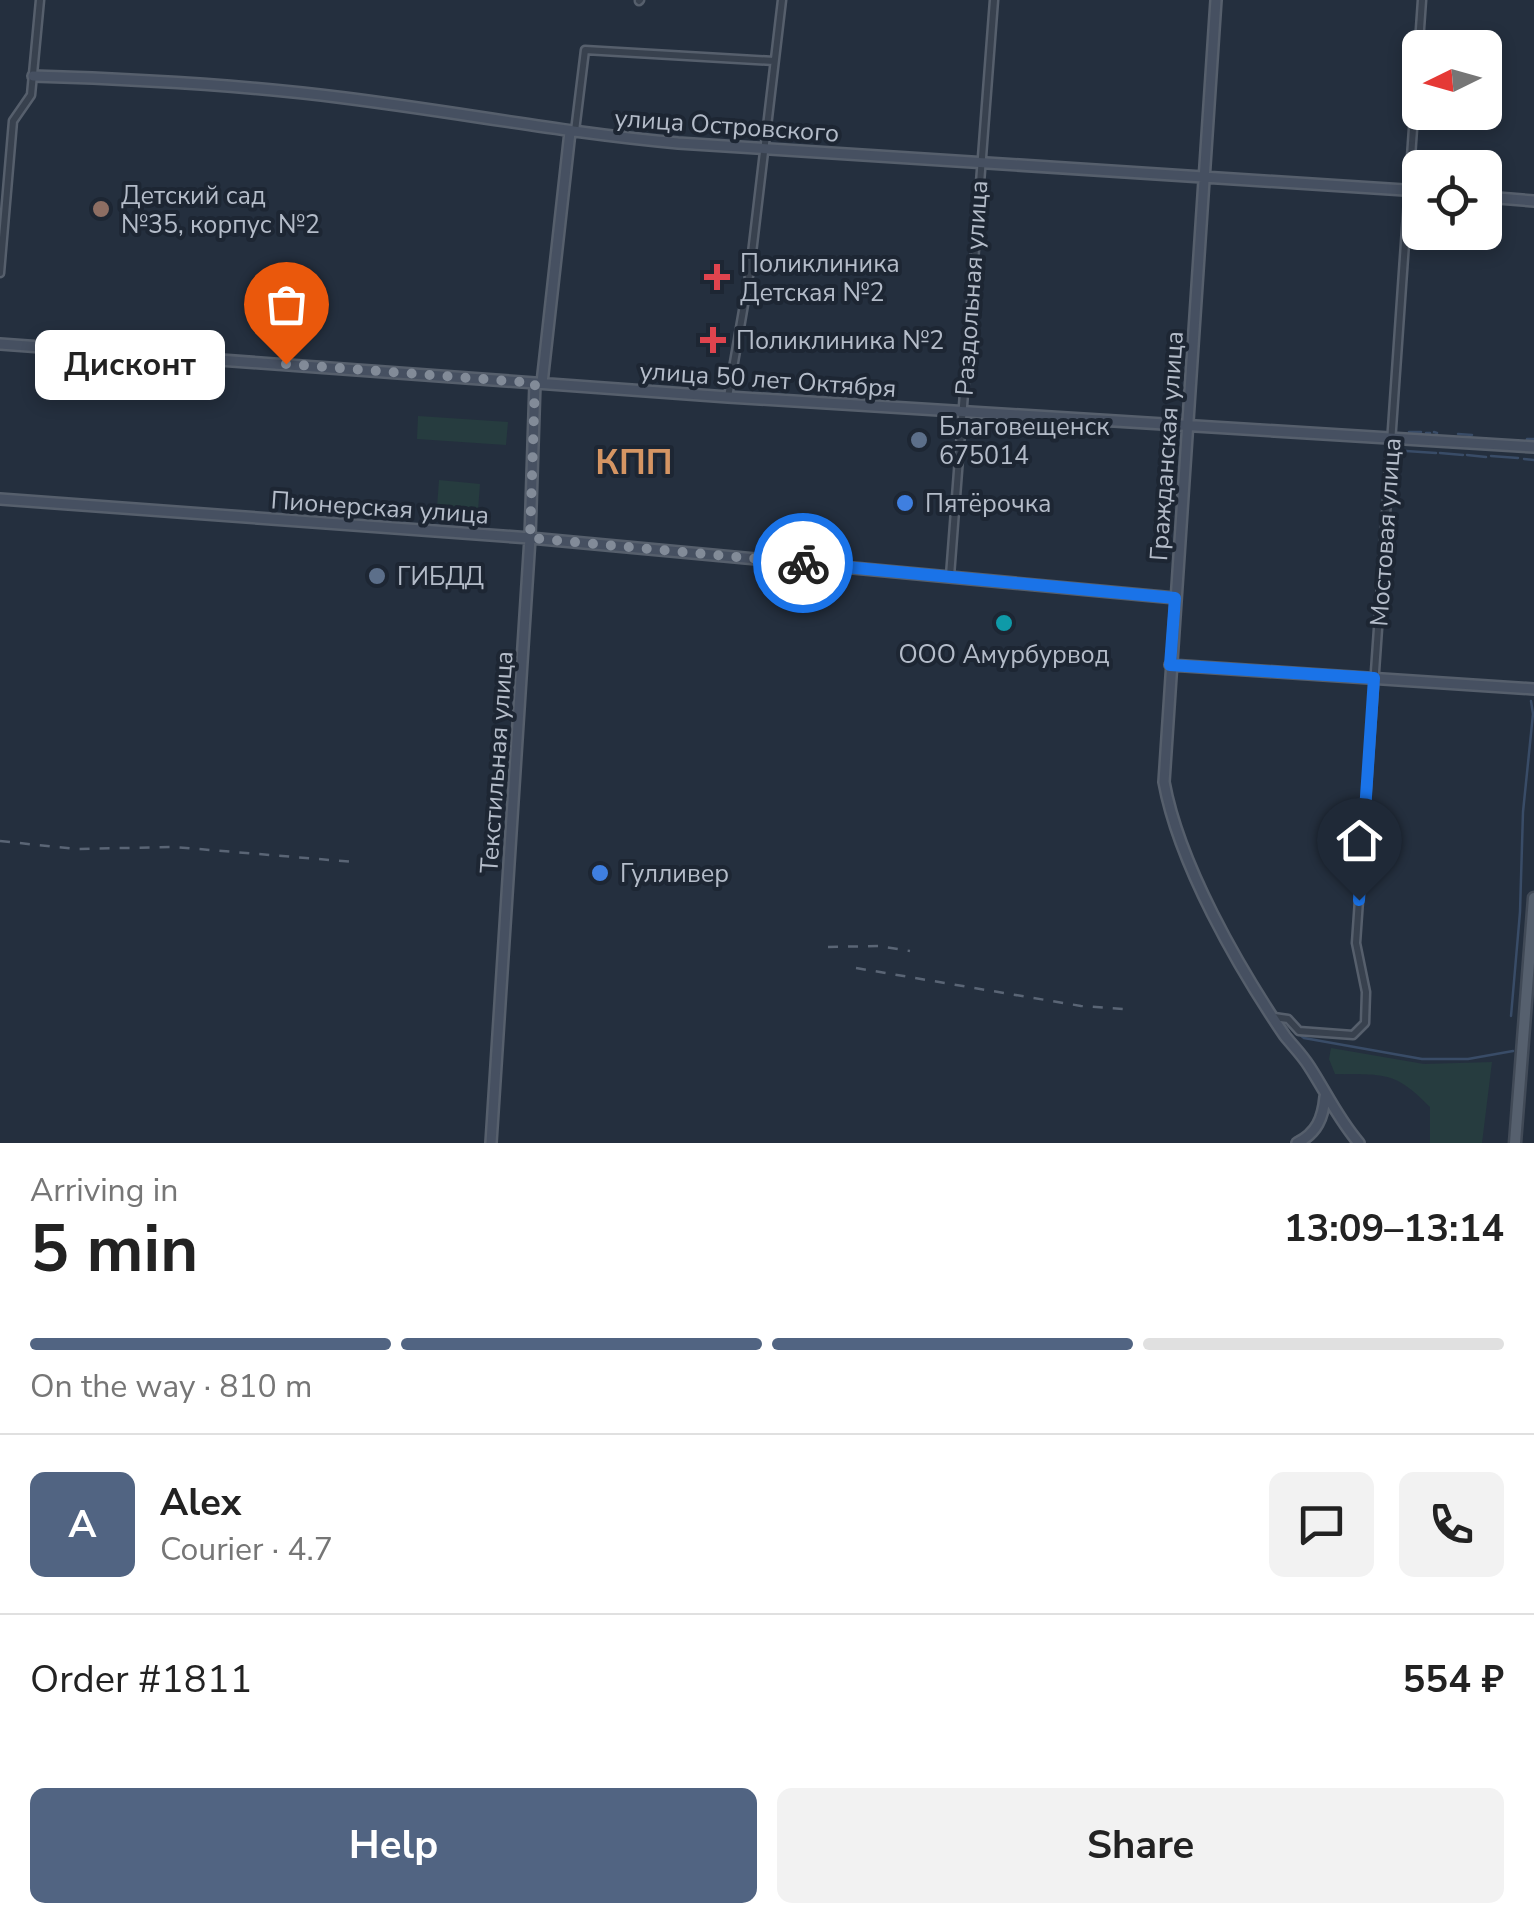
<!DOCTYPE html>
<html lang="en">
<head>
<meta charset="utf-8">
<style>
	body { margin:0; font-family:"Nunito Sans",sans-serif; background:#f2f2f2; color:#222; height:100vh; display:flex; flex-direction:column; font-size:38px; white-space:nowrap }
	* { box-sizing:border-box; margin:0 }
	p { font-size:32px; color:#767676 }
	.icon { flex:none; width:55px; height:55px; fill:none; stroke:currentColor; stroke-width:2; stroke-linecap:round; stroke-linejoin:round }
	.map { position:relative; height:1143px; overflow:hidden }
	.drawer { display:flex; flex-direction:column; background:#fff; flex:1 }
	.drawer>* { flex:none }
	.needle { width:65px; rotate:265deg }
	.controls { position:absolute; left:1402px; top:30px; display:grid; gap:20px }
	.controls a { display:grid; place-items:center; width:100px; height:100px; border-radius:15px; background:#fff; box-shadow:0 5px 15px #0003; font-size:50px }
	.pin { position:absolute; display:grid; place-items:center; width:85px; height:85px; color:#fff; margin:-102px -42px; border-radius:50% 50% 50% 0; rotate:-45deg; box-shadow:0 0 10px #0007 }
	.pin .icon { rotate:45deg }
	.courier { position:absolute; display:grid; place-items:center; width:100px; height:100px; margin:-50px; border:8px solid #1a73e8; border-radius:50%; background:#fff; color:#222; box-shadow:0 2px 12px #0007 }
	.bubble { position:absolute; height:70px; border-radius:15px; background:#fff; box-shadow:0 5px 15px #0003; font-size:32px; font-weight:700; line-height:70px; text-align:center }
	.headline em { font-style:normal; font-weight:700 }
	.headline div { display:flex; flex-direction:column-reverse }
	.headline { display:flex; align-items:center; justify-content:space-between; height:170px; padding:0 30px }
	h1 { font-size:65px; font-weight:700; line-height:75px }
	.bar { display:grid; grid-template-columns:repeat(4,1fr); gap:15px 10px; align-content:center; height:120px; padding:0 30px }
	.bar i { height:12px; border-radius:8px; background:#e0e0e0 }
	.bar .current { background:#516482 }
	.bar p { grid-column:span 4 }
	.line { display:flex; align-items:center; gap:25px; padding:0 30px; border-top:2px solid #e0e0e0 }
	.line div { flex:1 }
	.round { display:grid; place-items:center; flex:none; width:105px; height:105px; border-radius:15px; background:#f2f2f2 }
	.action { display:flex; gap:20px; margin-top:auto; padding:20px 30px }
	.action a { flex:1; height:115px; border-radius:15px; background:#516482; color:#fff; font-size:40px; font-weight:700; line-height:115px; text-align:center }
	.action a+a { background:#f2f2f2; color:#222 }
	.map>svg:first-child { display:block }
	.green { fill:#263c3f }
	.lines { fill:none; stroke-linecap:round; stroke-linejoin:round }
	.stream { stroke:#394c67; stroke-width:2.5 }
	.street-casing { stroke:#565f6c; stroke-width:11 }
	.secondary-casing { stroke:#565f6c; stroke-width:14 }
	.primary-casing { stroke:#414a57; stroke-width:15 }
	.street { stroke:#38414e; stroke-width:6 }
	.secondary { stroke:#465061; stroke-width:9 }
	.primary { stroke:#56606e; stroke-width:10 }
	.rail { stroke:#5a6575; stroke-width:2.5; stroke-dasharray:10 10; stroke-linecap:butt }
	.done { stroke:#828b98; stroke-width:10; stroke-dasharray:0 18 }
	.route { stroke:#1a73e8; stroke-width:12 }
	.education-dot { fill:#8d6e63; stroke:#1d2633; stroke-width:4 }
	.health-dot { fill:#e0444e; stroke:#1d2633; stroke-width:4 }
	.service-dot { fill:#5c6f8a; stroke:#1d2633; stroke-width:4 }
	.shop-dot { fill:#3f7fe0; stroke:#1d2633; stroke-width:4 }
	.culture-dot { fill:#0f9aa8; stroke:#1d2633; stroke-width:4 }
	.labels { text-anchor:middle; stroke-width:8; stroke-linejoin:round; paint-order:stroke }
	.street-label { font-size:25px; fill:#b4bcc9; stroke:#1d2633 }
	.poi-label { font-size:25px; fill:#b4bcc9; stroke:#1d2633; text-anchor:start }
	.district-label { font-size:35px; font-weight:bold; fill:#d59563; stroke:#1d2633 }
</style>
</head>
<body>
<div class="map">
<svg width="1534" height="1143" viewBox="0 0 1534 1143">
	<rect width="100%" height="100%" fill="#242f3e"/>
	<path class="green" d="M418 416 508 422 506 445 417 439Z
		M439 480 480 484 478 511 437 507Z
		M1331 1048 1424 1064 1492 1062 1482 1143H1430V1107C1394 1070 1384 1075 1335 1074L1329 1059Z"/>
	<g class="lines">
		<path class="stream" d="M1409 432H1421
			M1434 432 1437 433
			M1426 433H1430
			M1458 434 1472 435
			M1527 439H1534
			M1406 451 1436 453
			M1440 453 1463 455
			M1467 455 1486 457
			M1491 456 1518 458
			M1524 459 1534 460
			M1511 1016 1520 912 1523 812 1533 714 1531 701
			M1295 1031 1304 1038 1422 1059H1468L1513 1051"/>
		<defs>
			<path id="street" d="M639 1 640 0
				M575 131 585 50 774 61
				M0 273 13 121 31 95 40 0
				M728 397 750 270 782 0
				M950 576 994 0
				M1274 1017 1288 1019 1299 1031 1353 1035 1365 1023 1366 992 1356 943 1422 0"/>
			<path id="secondary" d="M1216 0 1164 782C1179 864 1238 967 1285 1036 1293 1046 1302 1055 1309 1066 1326 1092 1338 1119 1359 1143
				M33 76C137 79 242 85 345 98 457 112 566 133 678 143L1420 191
				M1485 197 1534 201
				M0 344 728 397 1534 447
				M542 383 570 132
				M0 499 530 538 1175 598
				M1170 665 1534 689
				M491 1143 530 538 535 383
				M1297 1143C1317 1133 1323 1118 1325 1097"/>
			<path id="primary" d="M1515 1143 1534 898"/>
		</defs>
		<use href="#street" class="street-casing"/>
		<use href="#secondary" class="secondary-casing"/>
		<use href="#primary" class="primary-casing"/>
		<use href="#street" class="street"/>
		<use href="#secondary" class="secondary"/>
		<use href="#primary" class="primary"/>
		<path class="rail" d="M0 841 76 849 175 847 354 862
			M828 947 879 946 910 951
			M856 968 1081 1006 1124 1009"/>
	</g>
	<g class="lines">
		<path class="done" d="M286 364 535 383 530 538 803 563"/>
		<path class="route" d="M803 563 1175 598 1170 665 1374 678 1359 900"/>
	</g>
	<circle class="education-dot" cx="101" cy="209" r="10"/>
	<g class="health-dot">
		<path d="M712 262h10v10h10v10h-10v10h-10v-10h-10v-10h10z"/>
		<path d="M708 325h10v10h10v10h-10v10h-10v-10h-10v-10h10z"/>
	</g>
	<g class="service-dot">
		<circle cx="919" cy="440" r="10"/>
		<circle cx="377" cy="576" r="10"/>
	</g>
	<g class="shop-dot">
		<circle cx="905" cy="503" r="10"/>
		<circle cx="600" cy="873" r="10"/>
	</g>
	<circle class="culture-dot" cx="1004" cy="623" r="10"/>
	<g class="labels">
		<g class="street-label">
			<text transform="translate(727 125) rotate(4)" y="9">улица Островского</text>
			<text transform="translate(971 288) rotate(-86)" y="9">Раздольная улица</text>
			<text transform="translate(768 379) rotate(4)" y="9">улица 50 лет Октября</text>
			<text transform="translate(1166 446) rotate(-86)" y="9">Гражданская улица</text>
			<text transform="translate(380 507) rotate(4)" y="9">Пионерская улица</text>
			<text transform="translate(1385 532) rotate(-86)" y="9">Мостовая улица</text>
			<text transform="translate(496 762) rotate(-86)" y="9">Текстильная улица</text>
		</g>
		<g class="poi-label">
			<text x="121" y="204">Детский сад<tspan x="121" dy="29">№35, корпус №2</tspan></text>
			<text x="740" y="272">Поликлиника<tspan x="740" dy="29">Детская №2</tspan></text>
			<text x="736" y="349">Поликлиника №2</text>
			<text x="939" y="435">Благовещенск<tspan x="939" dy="29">675014</tspan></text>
			<text x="925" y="512">Пятёрочка</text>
			<text x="397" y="585">ГИБДД</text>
			<text x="1004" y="663" text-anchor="middle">ООО Амурбурвод</text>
			<text x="620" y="882">Гулливер</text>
		</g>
		<g class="district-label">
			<text x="634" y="474">КПП</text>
		</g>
	</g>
</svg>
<div class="controls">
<a><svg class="needle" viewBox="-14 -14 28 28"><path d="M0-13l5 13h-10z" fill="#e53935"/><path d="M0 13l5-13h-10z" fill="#767676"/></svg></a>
<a><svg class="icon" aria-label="locate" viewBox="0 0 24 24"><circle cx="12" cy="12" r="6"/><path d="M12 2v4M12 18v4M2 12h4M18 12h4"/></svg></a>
</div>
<div class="pin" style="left:286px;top:364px;background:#ea580c"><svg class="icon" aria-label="bag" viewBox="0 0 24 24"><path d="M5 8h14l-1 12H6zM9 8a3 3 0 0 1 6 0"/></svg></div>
<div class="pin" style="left:1359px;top:900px;background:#1f2937"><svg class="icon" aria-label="home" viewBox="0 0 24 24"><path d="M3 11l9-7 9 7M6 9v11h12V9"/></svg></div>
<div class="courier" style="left:803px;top:563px"><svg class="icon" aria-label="bike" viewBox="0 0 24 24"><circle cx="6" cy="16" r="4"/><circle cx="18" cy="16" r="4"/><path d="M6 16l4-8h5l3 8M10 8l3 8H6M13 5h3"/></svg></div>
<div class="bubble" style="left:35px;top:330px;width:190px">Дисконт</div>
</div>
<section class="drawer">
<div class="headline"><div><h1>5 min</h1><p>Arriving in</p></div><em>13:09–13:14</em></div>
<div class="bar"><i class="current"></i><i class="current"></i><i class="current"></i><i></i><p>On the way · 810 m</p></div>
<div class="line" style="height:180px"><b class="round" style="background:#516482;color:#fff">A</b><div><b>Alex</b><p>Courier · 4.7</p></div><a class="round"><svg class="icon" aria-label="chat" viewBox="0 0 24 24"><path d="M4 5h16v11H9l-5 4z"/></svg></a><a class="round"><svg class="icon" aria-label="phone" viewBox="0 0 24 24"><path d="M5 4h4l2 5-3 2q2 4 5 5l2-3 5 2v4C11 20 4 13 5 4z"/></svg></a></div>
<div class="line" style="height:130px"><div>Order #1811</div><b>554 ₽</b></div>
<div class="action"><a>Help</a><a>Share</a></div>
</section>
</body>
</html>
